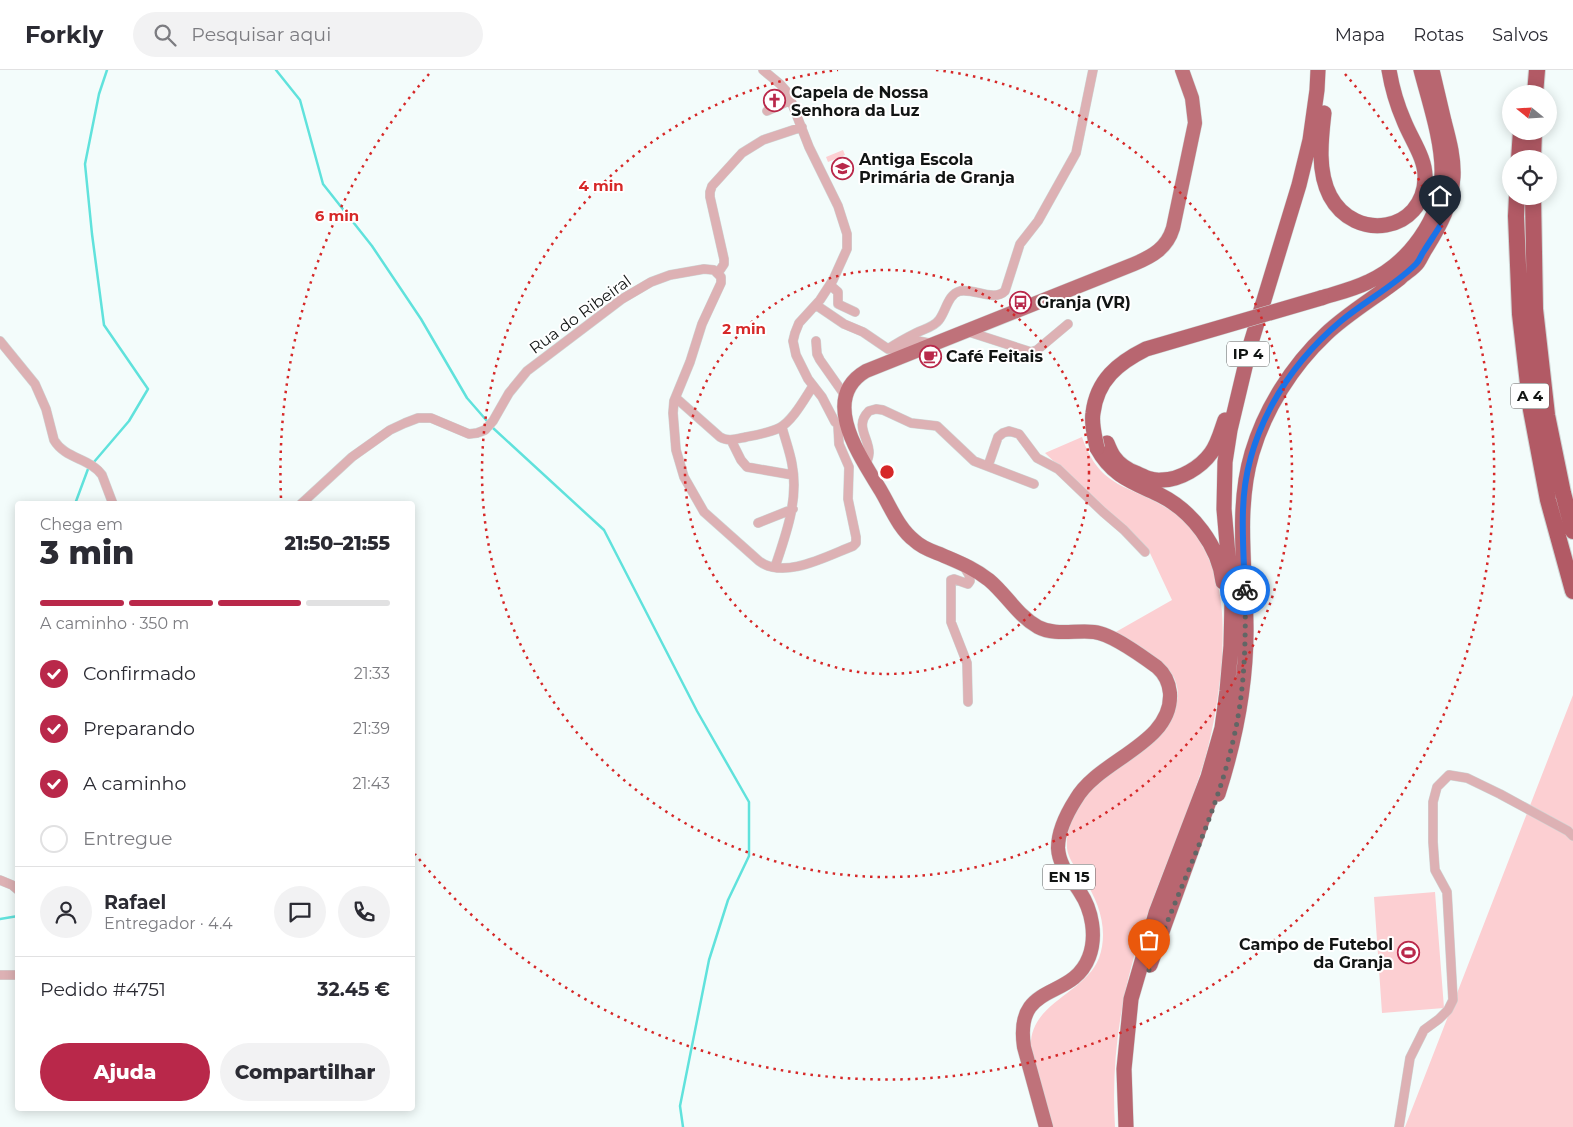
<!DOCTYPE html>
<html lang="pt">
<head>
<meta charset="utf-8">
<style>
	body { margin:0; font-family:Montserrat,sans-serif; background:#f2f2f3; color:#2b2b33; height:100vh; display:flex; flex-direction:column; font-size:19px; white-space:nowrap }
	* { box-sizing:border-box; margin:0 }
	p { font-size:16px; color:#7c7c81 }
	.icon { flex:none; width:28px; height:28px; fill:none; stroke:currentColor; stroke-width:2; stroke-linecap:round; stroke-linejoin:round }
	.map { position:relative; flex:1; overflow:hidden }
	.panel { position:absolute; left:15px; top:431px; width:400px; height:610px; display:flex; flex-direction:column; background:#fff; border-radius:5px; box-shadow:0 2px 12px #0003 }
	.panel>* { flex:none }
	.needle { width:32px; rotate:288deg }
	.buttons { position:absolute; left:1502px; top:15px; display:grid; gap:10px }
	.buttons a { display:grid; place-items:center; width:55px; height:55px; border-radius:50%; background:#fff; box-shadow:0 2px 12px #0003; font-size:25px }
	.pin { position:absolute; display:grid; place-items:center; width:42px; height:42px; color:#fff; margin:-51px -21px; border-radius:50% 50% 50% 0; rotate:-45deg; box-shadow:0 0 5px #0007 }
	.pin .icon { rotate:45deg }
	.courier { position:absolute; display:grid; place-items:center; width:50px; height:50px; margin:-25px; border:4px solid #1a73e8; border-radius:50%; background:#fff; color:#222; box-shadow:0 1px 6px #0007 }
	.headline em { font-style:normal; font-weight:800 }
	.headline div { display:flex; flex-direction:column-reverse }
	.headline { display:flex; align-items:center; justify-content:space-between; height:85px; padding:0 25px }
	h1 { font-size:32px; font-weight:800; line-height:38px }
	.bar { display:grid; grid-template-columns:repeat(4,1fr); gap:8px 5px; align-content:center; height:60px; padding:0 25px }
	.bar i { height:6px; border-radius:4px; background:#e1e1e2 }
	.bar .selected { background:#b9284a }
	.bar p { grid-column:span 4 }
	.line { display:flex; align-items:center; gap:12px; padding:0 25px; border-top:1px solid #e1e1e2 }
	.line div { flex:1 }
	.round { display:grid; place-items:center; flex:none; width:52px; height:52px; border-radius:26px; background:#f2f2f3 }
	ol { padding:0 25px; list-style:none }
	li { display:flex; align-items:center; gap:15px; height:55px }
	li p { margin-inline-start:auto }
	li .icon { padding:5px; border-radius:50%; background:#b9284a; color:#fff; stroke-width:4 }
	li:last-child { color:#7c7c81 }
	li i { width:28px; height:28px; border:2px solid #e1e1e2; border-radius:50% }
	.cta { display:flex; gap:10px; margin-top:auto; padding:10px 25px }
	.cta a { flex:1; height:58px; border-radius:30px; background:#b9284a; color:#fff; font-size:20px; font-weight:800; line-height:58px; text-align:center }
	.cta a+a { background:#f2f2f3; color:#2b2b33 }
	header { display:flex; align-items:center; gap:30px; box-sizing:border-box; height:70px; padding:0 25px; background:#fff; border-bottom:1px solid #e1e1e2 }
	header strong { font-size:24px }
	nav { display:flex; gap:28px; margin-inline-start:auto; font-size:18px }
	.search { width:350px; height:45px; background:#f2f2f3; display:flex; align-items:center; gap:12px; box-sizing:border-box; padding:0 18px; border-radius:28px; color:#7c7c81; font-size:19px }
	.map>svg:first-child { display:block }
	.green { fill:#fccfd2 }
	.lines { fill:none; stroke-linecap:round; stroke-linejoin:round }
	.stream { stroke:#60e2dc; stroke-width:2.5 }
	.minor-casing { stroke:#cfd7d6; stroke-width:10 }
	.primary-casing { stroke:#cfd7d6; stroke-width:15 }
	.trunk-casing { stroke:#cfd7d6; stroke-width:16 }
	.motorway-casing { stroke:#cfd7d6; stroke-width:18 }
	.minor { stroke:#ddb1b4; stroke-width:9 }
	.primary { stroke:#bf727a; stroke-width:14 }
	.trunk { stroke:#b86670; stroke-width:15 }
	.motorway { stroke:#b25a65; stroke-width:16 }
	.trunk-bridge-casing { stroke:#cfd7d6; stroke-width:16; stroke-linecap:butt }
	.trunk-bridge { stroke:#b86670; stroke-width:15 }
	.done { stroke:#616665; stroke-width:5; stroke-dasharray:0 9 }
	.route { stroke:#1a73e8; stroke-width:6 }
	.ring { fill:none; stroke:#d62828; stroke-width:2.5; stroke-dasharray:2.5 5 }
	.labels { text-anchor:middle; stroke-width:4; stroke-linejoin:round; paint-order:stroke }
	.shield { fill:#fff; stroke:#595b5a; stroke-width:1 }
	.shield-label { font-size:15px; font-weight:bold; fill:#121514 }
	.poi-label { font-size:16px; font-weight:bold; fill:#121514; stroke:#fff; text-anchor:start }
	.street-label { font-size:16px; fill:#121514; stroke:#fff }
	.centre { fill:#d62828; stroke:#fff; stroke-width:2.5 }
	.ring-label { font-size:15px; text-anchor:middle; font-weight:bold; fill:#d62828; stroke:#fff; stroke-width:4; stroke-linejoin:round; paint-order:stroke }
</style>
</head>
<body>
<header>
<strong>Forkly</strong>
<div class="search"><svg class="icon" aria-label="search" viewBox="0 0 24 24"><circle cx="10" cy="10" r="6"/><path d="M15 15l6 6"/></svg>Pesquisar aqui</div>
<nav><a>Mapa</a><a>Rotas</a><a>Salvos</a></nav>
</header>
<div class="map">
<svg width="1573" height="1057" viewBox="0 0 1573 1057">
	<rect width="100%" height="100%" fill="#f3fcfb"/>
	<path class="green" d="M843 80 845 85 828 92 826 87Z
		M1082 367C1100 420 1130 414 1170 440 1195 456 1208 482 1216 509 1224 534 1223 564 1222 590 1219 624 1214 656 1205 689 1187 749 1159 807 1140 867 1120 929 1111 992 1115 1057H1052L1031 978C1028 933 1085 924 1099 888 1109 860 1099 832 1084 809 1078 801 1071 793 1068 783 1063 766 1075 737 1086 723 1093 714 1105 706 1114 697 1134 678 1154 659 1174 641 1177 633 1179 625 1177 617 1174 592 1134 575 1114 563L1172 530 1149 481 1045 383Z
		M1573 625V1057H1405Z
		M1435 822 1444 938 1382 943 1374 827Z"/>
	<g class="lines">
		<path class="stream" d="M276 0 300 30 323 114 372 176 421 249 467 328 487 351
			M493 358 604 460 697 641 749 732V786L728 830 709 890 680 1036 683 1057
			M75 434 88 399 129 351 148 319 104 255 92 164 85 94 99 24 107 0
			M0 849 18 846"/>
		<defs>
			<path id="minor" d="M763 0 780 14 788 23 809 77 838 136 847 164V179L833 210 820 230 799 253 795 263 793 271 796 285 808 309 822 327 835 352 843 358
				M767 41 791 30
				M718 203 724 194V189L710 127V122L712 116 742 83 763 70 802 57
				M830 215 838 222V234L855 242
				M816 235 844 254 863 262 888 279H895L918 271 934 274
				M966 261 1031 282 1037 280 1068 254
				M0 271 35 314 46 339 54 370C65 389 90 388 102 405L113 434
				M816 271 817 284 820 290 846 327
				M888 279C897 273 906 268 916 263 924 259 934 257 939 250 946 241 948 224 960 221 974 218 994 232 1005 221L1020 174 1038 151 1076 83 1093 0
				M676 328 720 367C728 372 736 369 746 367 757 365 769 363 779 358 792 352 805 328 813 316
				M731 370 741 390 747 397 793 405
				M866 395C867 391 869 387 869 383 869 367 854 356 869 341L876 339 883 340 911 353 937 356 974 391 1034 414
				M988 396 998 367 1003 363 1009 361 1019 364 1037 388 1058 399 1103 442 1124 460 1145 482
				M301 434 352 387 390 360 405 353 418 348H431L469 364 477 363 485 360 493 351 509 323 527 301 622 229 651 212 670 205 704 199 714 200 721 207V213L702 254 690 292 674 331 673 343 676 380 684 407 704 442 759 491C784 510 827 486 853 476L856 473V467L848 429 849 397 839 374 838 356
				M758 453 793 439
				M963 495 969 505 970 511 968 514 954 509 951 510V552L967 593 968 632
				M775 497C786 464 799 430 792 394 790 382 785 369 782 357
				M0 810 12 815 18 820
				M0 905H18
				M1399 1057 1410 988 1424 960 1439 949 1448 940 1453 930 1447 822 1435 800 1433 772V732L1437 717 1449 705 1467 708 1500 724 1568 761 1573 766"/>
			<path id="primary" d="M1046 1057 1024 977C1014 910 1072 932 1089 887 1097 866 1092 840 1080 822 1071 808 1059 796 1058 778 1058 762 1067 743 1076 729 1099 689 1173 674 1170 623 1169 612 1165 604 1157 597 1142 586 1112 564 1094 562 1075 560 1055 566 1038 557 1018 546 1006 524 989 510 974 498 958 492 942 485 932 481 922 478 915 471 899 459 891 438 881 421 862 389 818 329 866 301L1134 194C1153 186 1167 178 1173 158L1195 53 1192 28 1182 0"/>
			<path id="trunk" d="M1324 43C1321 69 1317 101 1330 126 1355 173 1424 162 1425 108 1426 89 1411 69 1404 51 1397 35 1392 18 1389 0
				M1321 228C1337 223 1354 219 1368 212 1408 194 1442 149 1442 104 1443 72 1429 31 1421 0
				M1107 373C1109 378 1111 383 1114 387 1119 394 1128 400 1136 403 1144 407 1152 411 1162 410 1180 410 1201 397 1211 383 1218 374 1221 361 1225 350
				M1097 378C1112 406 1133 412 1160 425 1192 441 1219 476 1223 512
				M1218 724C1235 671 1246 616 1246 561 1246 502 1235 440 1252 383 1265 339 1292 296 1326 264 1348 243 1376 227 1400 208 1405 203 1414 198 1418 192 1421 188 1423 182 1426 178 1441 154 1451 135 1453 107 1454 88 1449 70 1444 51 1440 34 1436 17 1432 0
				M1150 895 1216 712
				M1126 1057 1124 999 1131 929 1156 843 1208 707 1222 658 1227 621 1231 576 1232 531 1224 439 1225 392 1230 360 1250 276 1299 115 1310 70 1317 20 1318 0"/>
			<path id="motorway" d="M1535 24 1537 0
				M1519 89 1521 61
				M1533 89 1534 61
				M1517 126 1516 146 1520 244 1531 340 1548 430 1573 521
				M1533 126 1535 239 1547 345 1563 423 1573 461"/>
		</defs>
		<use href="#minor" class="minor-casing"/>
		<use href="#primary" class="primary-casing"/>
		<use href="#trunk" class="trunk-casing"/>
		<use href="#motorway" class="motorway-casing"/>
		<use href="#minor" class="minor"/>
		<use href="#primary" class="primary"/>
		<use href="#trunk" class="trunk"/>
		<use href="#motorway" class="motorway"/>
		<defs>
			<path id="trunk-bridge" d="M1097 378C1095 367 1091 354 1093 343 1097 310 1118 293 1146 279L1321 228"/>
		</defs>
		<use href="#trunk-bridge" class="trunk-bridge-casing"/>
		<use href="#trunk-bridge" class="trunk-bridge"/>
	</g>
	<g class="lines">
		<path class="done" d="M1149 900C1176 823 1215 750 1233 671 1245 621 1246 571 1245 520"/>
		<path class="route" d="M1245 520C1244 494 1242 467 1243 440 1245 366 1285 298 1341 251 1365 231 1394 216 1416 194 1420 190 1421 185 1424 181 1429 173 1435 164 1440 156"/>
	</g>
	<g class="ring">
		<circle cx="887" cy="402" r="202"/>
		<path d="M936 0A405 405 0 1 1 838 0"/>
		<path d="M281 428A607 607 0 0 1 429 4M1345 4A607 607 0 1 1 415 784"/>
	</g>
	<defs>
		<symbol id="church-ring" viewBox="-11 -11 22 22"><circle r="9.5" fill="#fff" stroke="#b9284a" stroke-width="1.5"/><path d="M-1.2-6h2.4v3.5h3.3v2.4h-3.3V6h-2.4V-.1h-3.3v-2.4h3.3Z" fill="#b9284a"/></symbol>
		<symbol id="school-ring" viewBox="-11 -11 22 22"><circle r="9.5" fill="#fff" stroke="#b9284a" stroke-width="1.5"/><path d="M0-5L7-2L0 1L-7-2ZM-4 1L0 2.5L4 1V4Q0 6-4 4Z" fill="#b9284a"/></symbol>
		<symbol id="bus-ring" viewBox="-11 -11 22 22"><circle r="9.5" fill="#fff" stroke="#b9284a" stroke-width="1.5"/><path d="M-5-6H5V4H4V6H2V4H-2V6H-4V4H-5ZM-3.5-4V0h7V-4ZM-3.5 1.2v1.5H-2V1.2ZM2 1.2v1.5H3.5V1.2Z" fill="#b9284a"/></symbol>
		<symbol id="cafe-ring" viewBox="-11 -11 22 22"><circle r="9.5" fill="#fff" stroke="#b9284a" stroke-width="1.5"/><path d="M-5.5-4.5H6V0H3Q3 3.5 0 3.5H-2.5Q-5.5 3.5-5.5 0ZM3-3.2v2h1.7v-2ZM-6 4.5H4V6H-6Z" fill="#b9284a"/></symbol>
		<symbol id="stadium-ring" viewBox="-11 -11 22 22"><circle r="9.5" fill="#fff" stroke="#b9284a" stroke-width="1.5"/><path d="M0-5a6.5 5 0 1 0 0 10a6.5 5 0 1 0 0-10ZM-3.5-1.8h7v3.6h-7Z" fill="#b9284a"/></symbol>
	</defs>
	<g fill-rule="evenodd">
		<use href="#church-ring" x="762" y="18" width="25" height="25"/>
		<use href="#school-ring" x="830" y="86" width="25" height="25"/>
		<use href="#bus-ring" x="1008" y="220" width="25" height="25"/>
		<use href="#cafe-ring" x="918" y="274" width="25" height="25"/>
		<use href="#stadium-ring" x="1396" y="870" width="25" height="25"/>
	</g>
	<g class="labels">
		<g class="shield">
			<rect x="1227" y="271.5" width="42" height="25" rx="4"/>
			<rect x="1511" y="313.5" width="38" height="25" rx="4"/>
			<rect x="1043" y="794.5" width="52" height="25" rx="4"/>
		</g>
		<g class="shield-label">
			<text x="1248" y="289">IP 4</text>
			<text x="1530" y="331">A 4</text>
			<text x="1069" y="812">EN 15</text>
		</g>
		<g class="poi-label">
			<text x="791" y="28">Capela de Nossa<tspan x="791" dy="18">Senhora da Luz</tspan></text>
			<text x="859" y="95">Antiga Escola<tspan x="859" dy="18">Primária de Granja</tspan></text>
			<text x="1037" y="238">Granja (VR)</text>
			<text x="946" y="292">Café Feitais</text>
			<text x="1393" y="880" text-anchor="end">Campo de Futebol<tspan x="1393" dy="18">da Granja</tspan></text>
		</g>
		<g class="street-label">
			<text transform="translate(580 244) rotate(-36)" y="6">Rua do Ribeiral</text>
		</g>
	</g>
	<circle cx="887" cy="402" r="8" class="centre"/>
	<g class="ring-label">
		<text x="601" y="121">4 min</text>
		<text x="337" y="151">6 min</text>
		<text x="744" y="264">2 min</text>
	</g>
</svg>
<div class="buttons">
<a><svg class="needle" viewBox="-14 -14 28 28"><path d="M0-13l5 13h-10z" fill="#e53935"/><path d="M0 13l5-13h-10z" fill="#7c7c81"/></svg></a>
<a><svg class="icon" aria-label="locate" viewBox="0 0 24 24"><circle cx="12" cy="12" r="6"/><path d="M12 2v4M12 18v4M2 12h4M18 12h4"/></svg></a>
</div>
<div class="pin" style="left:1149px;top:900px;background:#ea580c"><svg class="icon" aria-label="bag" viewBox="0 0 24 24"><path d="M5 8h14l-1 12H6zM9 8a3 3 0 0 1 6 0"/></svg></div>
<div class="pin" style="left:1440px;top:156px;background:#1f2937"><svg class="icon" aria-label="home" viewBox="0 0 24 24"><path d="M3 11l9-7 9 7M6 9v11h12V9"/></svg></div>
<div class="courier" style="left:1245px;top:520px"><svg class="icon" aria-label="bike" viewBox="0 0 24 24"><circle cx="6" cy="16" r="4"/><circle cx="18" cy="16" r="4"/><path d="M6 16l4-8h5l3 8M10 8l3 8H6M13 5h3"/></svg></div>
<section class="panel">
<div class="headline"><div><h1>3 min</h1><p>Chega em</p></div><em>21:50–21:55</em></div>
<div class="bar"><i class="selected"></i><i class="selected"></i><i class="selected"></i><i></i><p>A caminho · 350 m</p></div>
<ol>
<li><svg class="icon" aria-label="check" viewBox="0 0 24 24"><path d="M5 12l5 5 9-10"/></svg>Confirmado<p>21:33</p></li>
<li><svg class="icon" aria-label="check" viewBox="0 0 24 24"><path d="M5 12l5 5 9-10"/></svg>Preparando<p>21:39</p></li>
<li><svg class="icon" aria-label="check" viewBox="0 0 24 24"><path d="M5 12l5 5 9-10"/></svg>A caminho<p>21:43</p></li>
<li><i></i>Entregue</li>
</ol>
<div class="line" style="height:90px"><a class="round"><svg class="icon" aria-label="person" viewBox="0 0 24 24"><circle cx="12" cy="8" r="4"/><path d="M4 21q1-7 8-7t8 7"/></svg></a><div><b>Rafael</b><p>Entregador · 4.4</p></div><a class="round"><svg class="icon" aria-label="chat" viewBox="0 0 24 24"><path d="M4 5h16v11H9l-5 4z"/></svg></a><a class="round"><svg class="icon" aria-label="phone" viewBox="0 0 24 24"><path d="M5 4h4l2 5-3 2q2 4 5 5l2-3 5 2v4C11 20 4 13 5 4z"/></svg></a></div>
<div class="line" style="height:65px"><div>Pedido #4751</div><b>32.45 €</b></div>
<div class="cta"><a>Ajuda</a><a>Compartilhar</a></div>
</section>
</div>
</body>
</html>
